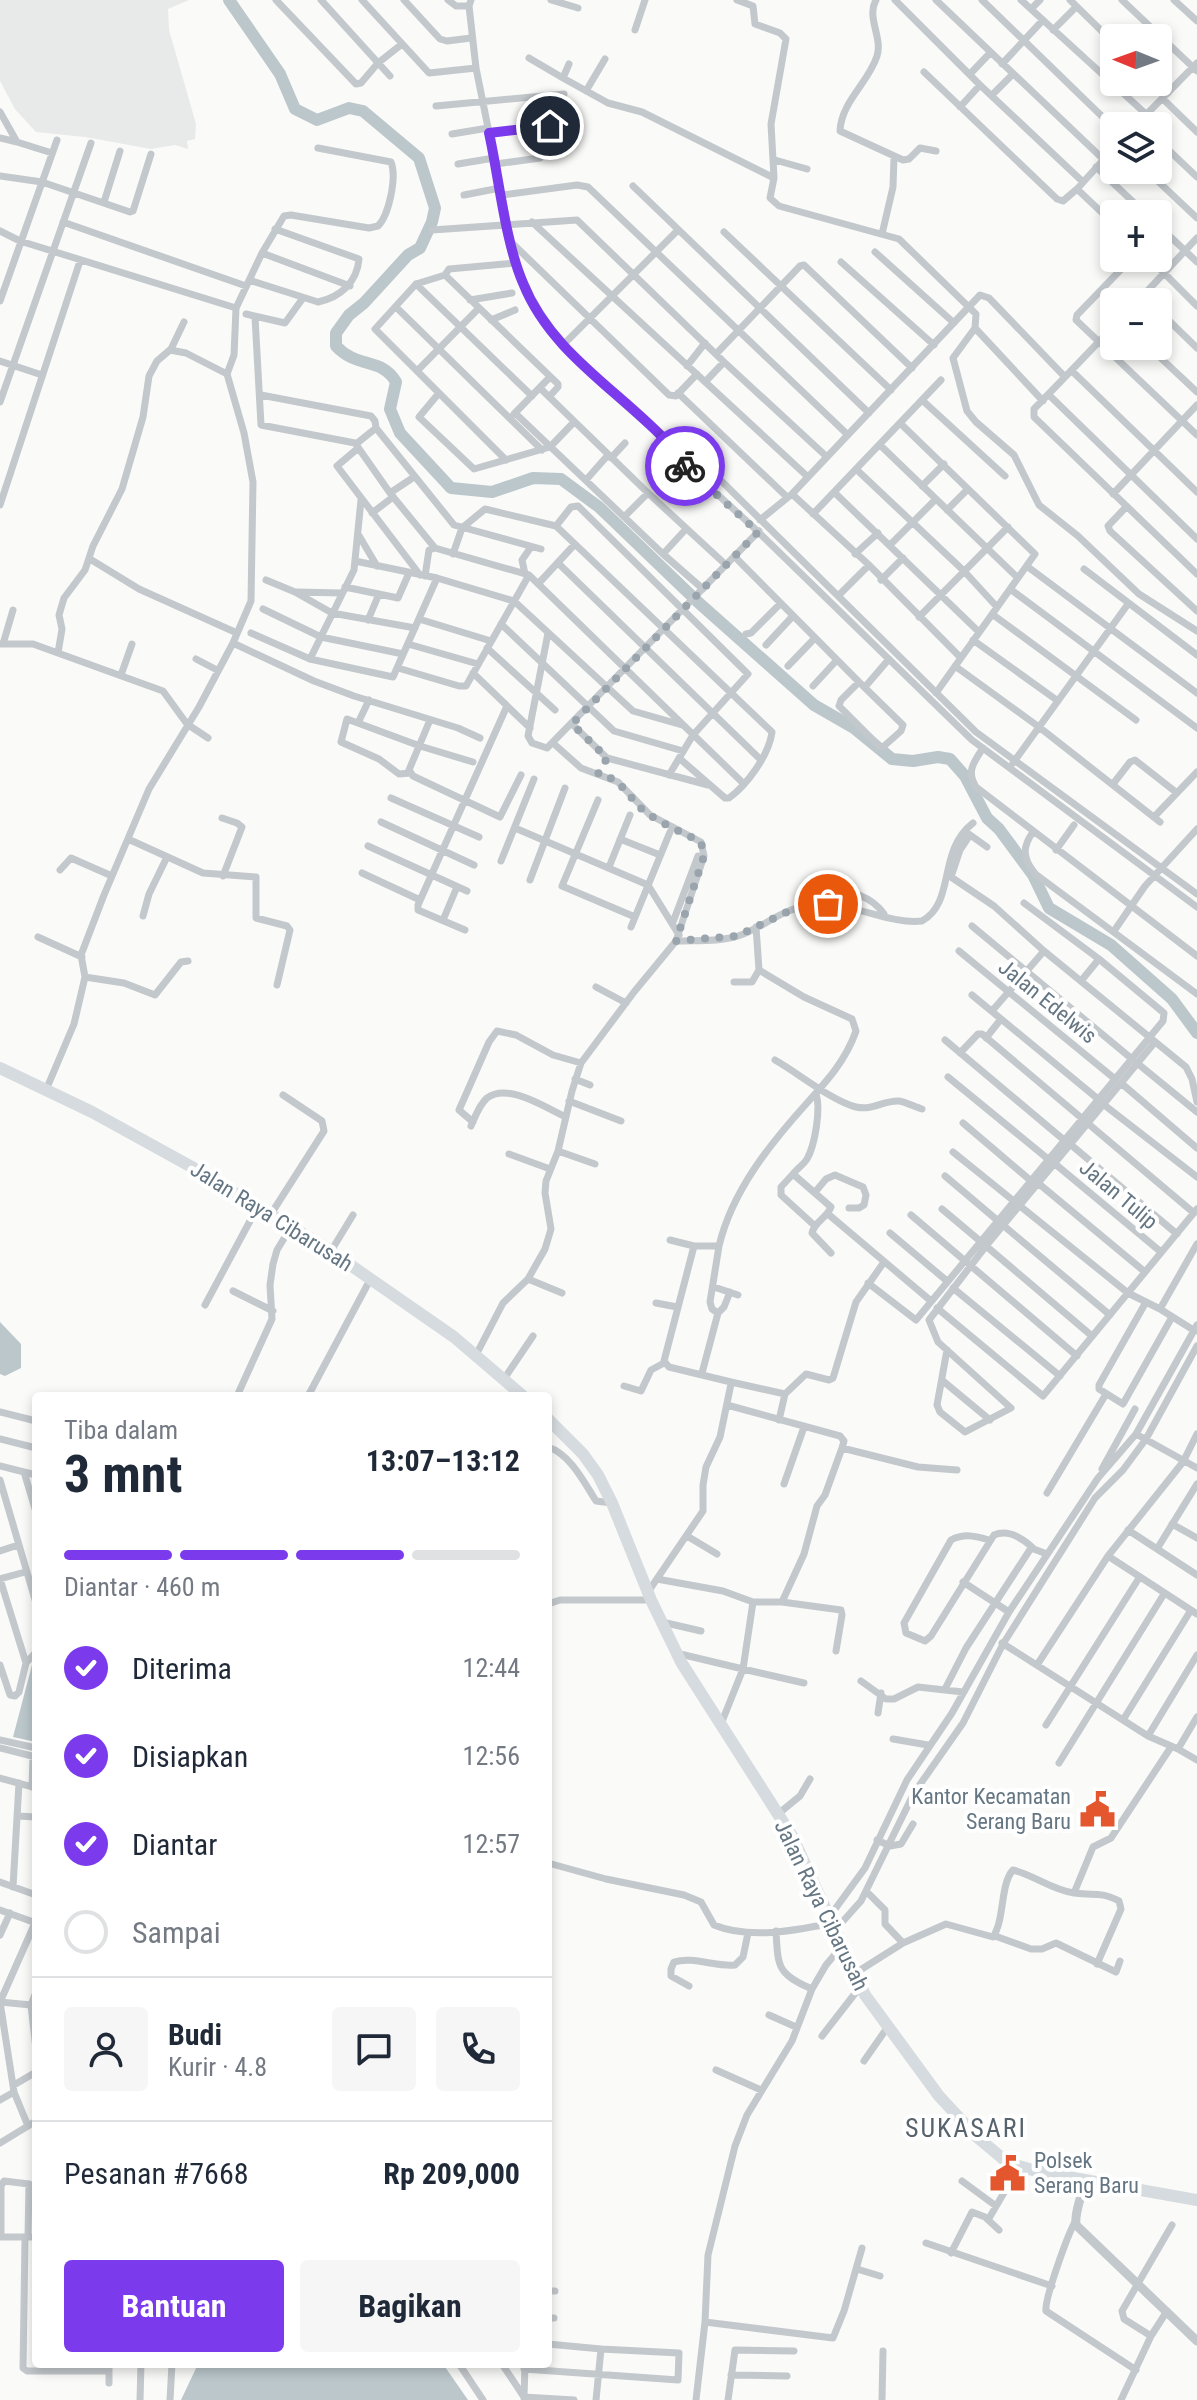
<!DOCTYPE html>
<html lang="id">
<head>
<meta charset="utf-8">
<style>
	body { margin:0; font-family:"Roboto Condensed",sans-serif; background:#f6f6f7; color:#1f2937; height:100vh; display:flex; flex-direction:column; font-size:30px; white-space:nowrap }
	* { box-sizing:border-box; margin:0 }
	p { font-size:26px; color:#747a83 }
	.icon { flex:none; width:44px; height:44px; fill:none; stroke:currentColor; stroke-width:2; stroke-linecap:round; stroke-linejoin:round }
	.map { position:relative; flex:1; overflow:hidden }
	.drawer { position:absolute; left:32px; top:1392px; width:520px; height:976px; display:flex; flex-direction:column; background:#fff; border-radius:8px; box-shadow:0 4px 12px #0003 }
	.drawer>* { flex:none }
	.needle { width:52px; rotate:271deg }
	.buttons { position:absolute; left:1100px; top:24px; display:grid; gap:16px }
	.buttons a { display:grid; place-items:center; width:72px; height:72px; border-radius:8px; background:#fff; box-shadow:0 4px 12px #0003; font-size:40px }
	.pin { position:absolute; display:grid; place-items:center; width:68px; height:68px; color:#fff; margin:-34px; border:4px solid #fff; border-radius:50%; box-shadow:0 2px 8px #0007 }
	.courier { position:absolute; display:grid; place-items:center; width:80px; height:80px; margin:-40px; border:6px solid #7c3aed; border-radius:50%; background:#fff; color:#222; box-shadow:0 2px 10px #0007 }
	.head em { font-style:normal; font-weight:700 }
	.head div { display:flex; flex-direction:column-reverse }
	.head { display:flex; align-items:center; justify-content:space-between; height:136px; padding:0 32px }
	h1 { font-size:52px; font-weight:700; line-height:60px }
	.bar { display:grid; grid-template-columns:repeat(4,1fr); gap:12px 8px; align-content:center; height:96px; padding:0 32px }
	.bar i { height:10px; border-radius:6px; background:#e0e1e3 }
	.bar .on { background:#7c3aed }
	.bar p { grid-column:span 4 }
	.line { display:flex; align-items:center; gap:20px; padding:0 32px; border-top:2px solid #e0e1e3 }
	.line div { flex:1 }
	.round { display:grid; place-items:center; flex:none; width:84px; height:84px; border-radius:8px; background:#f6f6f7 }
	ol { padding:0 32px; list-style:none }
	li { display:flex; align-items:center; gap:24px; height:88px }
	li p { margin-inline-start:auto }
	li .icon { padding:8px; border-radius:50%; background:#7c3aed; color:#fff; stroke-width:4 }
	li:last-child { color:#747a83 }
	li i { width:44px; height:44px; border:4px solid #e0e1e3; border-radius:50% }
	.primary-button { display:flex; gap:16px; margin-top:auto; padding:16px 32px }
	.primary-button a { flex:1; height:92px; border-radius:8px; background:#7c3aed; color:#fff; font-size:32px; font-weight:700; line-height:92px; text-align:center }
	.primary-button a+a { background:#f6f6f7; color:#1f2937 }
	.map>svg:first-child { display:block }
	.built { fill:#e8e9e9 }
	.water { fill:#bbc7cb }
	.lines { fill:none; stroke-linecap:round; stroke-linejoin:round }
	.river { stroke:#bbc7cb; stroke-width:12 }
	.minor { stroke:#c3c8cc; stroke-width:7 }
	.tertiary { stroke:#c3c8cc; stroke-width:9 }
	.primary { stroke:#d6dbdf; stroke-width:12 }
	.done { stroke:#99a4ac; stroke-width:8; stroke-dasharray:0 14.4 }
	.route { stroke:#7c3aed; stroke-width:10 }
	.labels { text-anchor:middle; stroke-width:8; stroke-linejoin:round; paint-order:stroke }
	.street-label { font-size:22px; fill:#657683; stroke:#fff }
	.poi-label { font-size:22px; fill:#657683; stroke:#fff; text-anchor:end }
	.quarter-label { font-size:26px; letter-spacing:2px; fill:#57646e; stroke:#fff }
</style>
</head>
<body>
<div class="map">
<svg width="1197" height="2400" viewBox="0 0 1197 2400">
	<rect width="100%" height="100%" fill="#fafaf8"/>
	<path class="built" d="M0 0H189L168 9 169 30 196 124 195 139 187 141 188 149 175 145 151 149 85 137 36 132 15 109 0 81Z"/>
	<path class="water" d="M0 1322 21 1344V1368L5 1376 0 1374Z
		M36 1663V1742L13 1737 32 1665Z
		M198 2364H443L468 2400H181Z"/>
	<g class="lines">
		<path class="river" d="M229 0 280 74 295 109 317 120 349 108 363 111 419 158 435 208 432 222 420 248 408 255 364 303 349 315 336 333V346C357 369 382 357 396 382L390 409 400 433 451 488 492 492 533 478 561 479 599 507 699 603 814 705 854 728 892 759 913 761 938 757 950 759 965 776 987 818 999 829 1033 875 1049 908 1111 945 1172 999 1197 1033"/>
		<path class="minor" d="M276 0 356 84 361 83 378 63 402 44
			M321 0 390 76
			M362 0 429 73 476 68
			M404 0 440 39 447 41 471 38
			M448 0 456 6H469
			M471 0 469 6 476 68 511 242 669 395 676 396 697 374
			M551 0 578 8
			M737 0 753 6 755 24 780 33 786 39 771 124 774 178
			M876 0C866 17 883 38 877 56 869 82 841 102 840 131L903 160 909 159 920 148 936 151
			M895 0 980 85 1083 182
			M936 0 1103 159
			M982 0 1114 128
			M1021 0 1147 115
			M1070 0 1114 43
			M1122 0 1197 71
			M1174 0 1197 21
			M1031 9 1040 0
			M635 30 645 0
			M1053 30 1076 7
			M529 58 563 78
			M569 64 563 78 608 103 642 112 774 178 770 198 779 206 899 239 976 314 975 328 953 358 967 411 976 422 1014 455 1039 505 1078 536 1139 594 1197 631
			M1002 64 1043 20
			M924 72 1057 199 1063 201 1077 189
			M970 74 990 53
			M1156 82 1168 93
			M586 91 605 59
			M992 95 1013 74
			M1163 99 1197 132
			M436 106 564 94
			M960 107 980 85
			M0 112 17 142 52 153
			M1135 126 1197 63
			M489 133 550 126
			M452 134 488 128
			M0 138 17 142
			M1158 140 1197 177
			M1114 148 1077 189 1114 224
			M775 160 807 169
			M458 164 494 158
			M496 164 540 158
			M1096 167 1146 214
			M1146 170 1197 218
			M0 176 42 182 130 212 133 211 151 154
			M633 186 869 413
			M464 195 500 188
			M502 195 577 185 588 187 848 435
			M104 202 120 151
			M63 222 246 286
			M532 222 808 477
			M1158 225 1197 262
			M432 230 577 220 724 362 827 457
			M0 231 20 241 236 308
			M724 232 891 390
			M882 234 893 187 894 157
			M511 242C529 332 609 389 674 448L683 463 752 526 972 740 1197 907
			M875 252 954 323
			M262 253 350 286
			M1132 258 1077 315 1076 320 1197 435
			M1149 258 1197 306
			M841 262 934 345
			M445 275 558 384V387L549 397
			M249 280 318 302C341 297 357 282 359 259L275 229
			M416 284 532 396
			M470 300 512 293
			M0 301 57 140
			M1137 302 1197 238
			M396 307 542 450
			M1158 310 1197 348
			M246 314 285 323 303 298
			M255 317 261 425 355 443 390 493 435 548
			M491 320 515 310
			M975 328 1043 401
			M564 344 677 231
			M1148 346 1197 392
			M170 350 186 353 227 374
			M716 354 800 266 804 265 912 368
			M0 361 42 375
			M687 366 705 343
			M417 371 479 308
			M1072 371 1197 492
			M1065 377 1034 409V417L1197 574
			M706 381 724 362
			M540 388 648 493 725 564
			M439 393 419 417 474 469 550 447 574 422
			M678 393 787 497
			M261 395 371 416 375 421 376 428 454 525 541 549
			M1049 395 1197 539
			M922 400 1005 476
			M0 402 91 143
			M515 413 663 554 703 589
			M514 414 550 377
			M901 424 1035 554 936 693
			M356 444 376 428
			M880 445 1018 578
			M674 448 692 452 976 732 1197 894
			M357 449 337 466 420 575
			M611 458 625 443
			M506 460 375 329 416 284 445 275 449 269 516 263
			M857 470 964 571 997 607
			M586 480 608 455
			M922 486 944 464
			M390 493 414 477
			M835 493 979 632
			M792 494 869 565 961 658
			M1113 494 1197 405
			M0 505 80 261
			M1126 507 1108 526 1110 531 1197 611
			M947 510 968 489
			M372 513 393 497
			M813 514 941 380
			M624 517 648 493
			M760 520 792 494 980 295 989 298 1065 377 1114 326
			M556 526 571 507 578 506 748 674 693 735 669 775
			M358 534 377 566
			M890 545 936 499
			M453 554 462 528 485 509 556 526 772 732C769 755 747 785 729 798H725L679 758
			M663 554 686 529
			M855 554 878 533
			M734 556 859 682
			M90 559 139 589 237 633
			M355 561 437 578 514 601 633 711 682 725
			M558 563 761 760
			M1028 567 1197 693
			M1084 569 1197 655
			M525 574 522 560 531 547
			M425 576 429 550 435 548 529 575 744 784
			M266 580 295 592 332 613 415 628
			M881 580 903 558
			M538 584 575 544
			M345 587 398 598 409 573
			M1010 589 1197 728
			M297 592 342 593
			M839 595 869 565
			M263 609 321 637 403 654
			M992 614 1136 720
			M919 617 1008 527
			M419 619 491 641
			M368 620 379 594
			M501 624 614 731 683 751
			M251 633 310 659 393 677 437 578
			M548 633 528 736 532 743 547 748 759 531
			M746 634 751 633 780 604
			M973 640 1058 701
			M233 643 314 681 354 696 458 728 480 738
			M0 644H33L163 691 187 724 208 738
			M3 644 13 610
			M408 644 478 664
			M766 645 792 617
			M487 648 555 710
			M58 653 62 629 59 615 64 598 85 570 93 546 122 489 143 417 149 376 157 361 171 349 184 322
			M196 659 217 670
			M310 659 354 570 361 500
			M788 666 814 639
			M955 666 1039 727 1160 822
			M398 668 459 686H466L529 575
			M473 673 530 728
			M121 675 132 644
			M859 682 903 725 901 731 883 747 879 746 839 706 841 700Z
			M813 686 836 661
			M865 687 889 659
			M430 720 409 770 413 776 500 817 521 775
			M358 723 369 700
			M572 724 607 758 708 785
			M983 748C974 762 966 771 976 787L1197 956
			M1013 763 1128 604
			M410 773 399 774 379 759 341 742 347 719 420 746 473 762
			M1113 784 1130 762 1135 760 1177 793
			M391 798 479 837
			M598 800 562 886 635 917
			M1154 817 1197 772
			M222 818 237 823 242 827 223 876
			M381 822 474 865
			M515 828 648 885 679 935
			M966 832 987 847
			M1033 832C1022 847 1023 858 1034 873L1197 994
			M970 835 960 850 951 877 994 906 1044 951 1186 1067 1192 1079 1197 1102
			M128 839 203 873 256 877V918L287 926 290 930 277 985
			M620 839 660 855
			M368 846 467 891
			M1056 850 1074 825
			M501 861 534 779
			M609 867 630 815
			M60 870 71 858 112 876
			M362 873 420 900
			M530 880 565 788
			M819 885C843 890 870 893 884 914
			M1024 903 1099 959
			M143 916 149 894 167 857
			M443 920 457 887
			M673 922 698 856
			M972 926 1132 1059
			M631 927 670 832
			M465 930 418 910V905L507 706
			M1114 931 1145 886 1197 829
			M38 937 82 957
			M676 941C696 940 719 942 738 936 764 928 781 908 812 905 849 900 888 925 922 921 956 902 937 851 973 823
			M959 951 1115 1079
			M85 977 124 983 155 995 181 962 188 961
			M734 982H752L759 970
			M596 987 626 1003
			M972 995 1098 1099
			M992 1011 1044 951
			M986 1038 1001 1019
			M945 1040 1064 1140
			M960 1053 978 1034H982L1194 1213
			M775 1060C798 1073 832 1101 856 1107 872 1111 884 1100 899 1101 906 1102 915 1107 922 1109
			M1137 1063 1197 1112
			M948 1077 1048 1159
			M575 1079 590 1085
			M1121 1083 1197 1148
			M46 1090 74 1024 85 977 81 955 104 895 149 789 199 707 233 643 251 601 253 482 244 433 227 374 234 355 236 308 262 253 284 216 291 215 369 228 378 226C389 215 397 177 391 162L318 148
			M569 1101 621 1121
			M1103 1104 1197 1177
			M473 1122 459 1110 489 1042 497 1031 516 1035 553 1055 581 1063
			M963 1123 1030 1180
			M471 1126C475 1117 479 1105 487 1098 508 1082 546 1108 566 1117
			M1070 1144 1177 1234
			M558 1151 595 1164
			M953 1152 1128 1293 1160 1309 1195 1331
			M509 1154 550 1169
			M1054 1163 1161 1252
			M793 1174C797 1169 804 1164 807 1159 815 1145 821 1109 816 1094
			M945 1176 997 1220
			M1038 1183 1145 1272
			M816 1191 826 1179 835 1175 863 1187 866 1195 864 1205 859 1208H849
			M942 1209 980 1241
			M271 1214 324 1131 322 1121 283 1095
			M828 1214 931 1301
			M911 1215 1077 1356
			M815 1226 781 1195V1187L793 1174 831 1207C827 1218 814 1222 812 1233L831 1253
			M1004 1226 1110 1315
			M890 1233 947 1281
			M670 1240 694 1246
			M986 1246 1092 1336
			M331 1251 353 1215
			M528 1279 562 1293
			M868 1283 916 1320 1163 1021 1164 1013 1099 959 1081 981
			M714 1287 738 1295
			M953 1288 1060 1376
			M233 1291 273 1311
			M1146 1302 1099 1385V1389L1123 1404 1172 1317
			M656 1303 677 1307
			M205 1305 258 1206
			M937 1308 1043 1396 1197 1209
			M1160 1309 1197 1244
			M718 1313 724 1307 730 1292
			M947 1350 937 1405 940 1412 965 1432 1011 1408 938 1342 929 1320 986 1246 1155 1042
			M476 1355 503 1303 528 1279 545 1249 551 1229 545 1193 546 1181 558 1151 572 1091 581 1063 634 992 676 941 704 856 701 842 650 815 618 782 581 768 553 743
			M702 1373 718 1313 712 1309 710 1302 719 1246
			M504 1379 533 1336
			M943 1381 990 1420
			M731 1382 785 1394 806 1374 829 1380 833 1378 856 1302 884 1262
			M624 1386 641 1391 651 1370 664 1363
			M237 1396 272 1319 270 1285 273 1264 277 1250 291 1227
			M308 1396 371 1278
			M727 1405 840 1436 844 1441 842 1448 918 1467 957 1470
			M0 1412 36 1421
			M779 1420 785 1394
			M1136 1434 1197 1468
			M0 1439 36 1448
			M548 1447C570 1454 584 1482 596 1501L612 1503
			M0 1466 36 1475
			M1102 1469 1135 1409
			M24 1472 36 1512
			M0 1480 36 1603
			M784 1484 804 1427
			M1047 1493 1106 1394
			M1172 1524 1197 1538
			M1128 1530 1197 1575
			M687 1536 717 1554
			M989 1540C976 1536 964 1533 951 1540L904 1623 906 1633 925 1641 931 1636 994 1535C1008 1529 1022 1538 1032 1547
			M1157 1549 1197 1484
			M0 1551 18 1545
			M1108 1556 1197 1614
			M0 1579 26 1663
			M0 1579 25 1572
			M657 1579 723 1591 753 1602H782L804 1554 817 1506 825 1495 842 1448
			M963 1582 1009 1612
			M648 1592 703 1511V1485L706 1467 720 1437 731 1384V1382L669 1367 664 1361 694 1246H719C732 1191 770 1144 807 1103 827 1081 846 1060 856 1031L852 1019 804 997 759 970 756 927
			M782 1602 841 1610 842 1615 836 1651
			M548 1604 560 1600H651
			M662 1622 701 1631
			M1002 1643 1148 1736 1178 1749 1197 1717
			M676 1653 743 1669 753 1602
			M0 1665 10 1695 15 1696 19 1692 26 1663 36 1652
			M1037 1665 1108 1556 1183 1462 1197 1434
			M861 1681 886 1699H894L918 1687 963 1692
			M945 1689 966 1648 1031 1548 1047 1554
			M878 1713 881 1693
			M1123 1720 1191 1610
			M721 1724 743 1669 804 1683
			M1046 1725 1139 1578
			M1148 1736 1197 1655
			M893 1739 928 1745
			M0 1740 36 1748
			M0 1748 36 1757
			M1178 1749 1197 1760
			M1059 1763 1164 1594
			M0 1778 36 1788
			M32 1787 33 1757
			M778 1814 800 1796 810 1779
			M17 1816 36 1817
			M877 1840 890 1846 901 1844 913 1824
			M548 1863 606 1879 684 1895 701 1902 714 1925C750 1940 797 1930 833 1923
			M0 1882 36 1895
			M13 1887 19 1783
			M866 1891 885 1910V1924L903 1943
			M1074 1893 1093 1847 1111 1838 1171 1747
			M0 1910 36 1923
			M830 1916 865 1868 907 1780 952 1713 1009 1612 1098 1478 1136 1434 1197 1325
			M836 1929 861 1901 914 1793 963 1723 1003 1644 1095 1498 1123 1470 1146 1439 1197 1346
			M776 1931C778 1967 777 1974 812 1989
			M0 1935 10 1913
			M995 1936 1031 1949H1042L1056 1943 1116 1972 1120 1961
			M854 1974 903 1943 946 1924 993 1937C1005 1919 1000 1884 1013 1870 1034 1875 1052 1890 1074 1893 1095 1896 1099 1891 1119 1901L1121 1909 1097 1964
			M689 1986 671 1976V1969L674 1962C693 1956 715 1967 735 1965L743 1957 748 1933
			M36 1992 31 2005 36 2049
			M0 2002 31 2005
			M769 2015 796 2027
			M822 2036 860 1987
			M864 2061 887 2028
			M716 2070 761 2090
			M14 2085 36 2072
			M0 2100 14 2092
			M28 2126 14 2092 0 2002 35 1923
			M0 2143 36 2121
			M962 2181 996 2206
			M988 2220 1019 2167
			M1075 2222C1068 2234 1044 2300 1046 2311L1136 2370
			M0 2237H36
			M1 2237V2186L4 2181 29 2184 28 2237
			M25 2237 23 2368 27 2371H109
			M926 2243 1052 2286
			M951 2253 972 2212 985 2217 999 2230
			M857 2269 880 2276
			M548 2291H555
			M548 2318H554
			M705 2322 833 2338 844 2311 862 2248
			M1151 2336 1124 2319 1122 2311 1172 2225
			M548 2344 601 2349 596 2400
			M459 2364 483 2400
			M502 2364 524 2397 574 2400
			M524 2369 678 2380 679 2353 601 2349
			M731 2375 787 2376
			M109 2383V2364
			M524 2398 525 2364
			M140 2400 141 2364
			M170 2400 172 2364
			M696 2400 705 2322 708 2255 735 2146 747 2115 792 2041 812 1989 826 1965 842 1946
			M728 2400 735 2350 794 2351
			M882 2400 883 2351
			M1121 2400 1151 2336 1167 2311"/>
		<path class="tertiary" d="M1084 2180C1083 2196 1074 2211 1076 2225L1197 2341"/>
		<path class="primary" d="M0 1068 92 1112 190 1166 323 1246 454 1337 523 1396
			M548 1419 583 1454 598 1475 612 1503 651 1600 681 1662 792 1836 865 1995 939 2096 977 2137 1008 2163 1040 2172 1197 2200"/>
	</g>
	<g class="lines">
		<path class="done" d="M685 466 758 532 572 724 607 758 598 774C624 778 629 801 648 814 665 825 683 833 701 842L704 856 676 941 737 936 791 910 808 905 828 904"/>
		<path class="route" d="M550 126 489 133C499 178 505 241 523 283 551 354 622 392 671 446 677 452 679 460 685 466"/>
	</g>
	<defs>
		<symbol id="civic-bare" viewBox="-9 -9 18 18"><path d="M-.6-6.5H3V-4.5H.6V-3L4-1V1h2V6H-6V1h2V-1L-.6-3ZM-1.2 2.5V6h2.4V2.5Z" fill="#e4572e" stroke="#fff" stroke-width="2.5" paint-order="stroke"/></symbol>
	</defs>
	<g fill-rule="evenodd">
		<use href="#civic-bare" x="1072" y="1784" width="51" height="51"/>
		<use href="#civic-bare" x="982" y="2148" width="51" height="51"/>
	</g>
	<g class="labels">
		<g class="street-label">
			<text transform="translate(1048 1001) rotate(39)" y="8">Jalan Edelwis</text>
			<text transform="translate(1119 1194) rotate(40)" y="8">Jalan Tulip</text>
			<text transform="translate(272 1216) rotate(32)" y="8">Jalan Raya Cibarusah</text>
			<text transform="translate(822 1905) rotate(64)" y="8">Jalan Raya Cibarusah</text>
		</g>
		<g class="poi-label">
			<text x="1071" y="1804">Kantor Kecamatan<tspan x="1071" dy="25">Serang Baru</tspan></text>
			<text x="1034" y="2168" text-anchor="start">Polsek<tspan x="1034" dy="25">Serang Baru</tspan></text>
		</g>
		<g class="quarter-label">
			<text x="966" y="2137">SUKASARI</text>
		</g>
	</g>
</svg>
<div class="buttons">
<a><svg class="needle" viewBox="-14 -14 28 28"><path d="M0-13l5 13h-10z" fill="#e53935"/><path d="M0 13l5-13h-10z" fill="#747a83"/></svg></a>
<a><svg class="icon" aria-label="layers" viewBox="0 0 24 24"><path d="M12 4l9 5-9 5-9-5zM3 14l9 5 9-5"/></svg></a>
<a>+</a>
<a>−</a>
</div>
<div class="pin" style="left:828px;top:904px;background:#ea580c"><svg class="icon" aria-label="bag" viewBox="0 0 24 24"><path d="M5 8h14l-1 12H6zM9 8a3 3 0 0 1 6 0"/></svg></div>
<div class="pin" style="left:550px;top:126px;background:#1f2937"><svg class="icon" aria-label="home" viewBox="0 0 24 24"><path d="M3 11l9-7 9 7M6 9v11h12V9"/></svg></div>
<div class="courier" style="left:685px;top:466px"><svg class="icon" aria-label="bike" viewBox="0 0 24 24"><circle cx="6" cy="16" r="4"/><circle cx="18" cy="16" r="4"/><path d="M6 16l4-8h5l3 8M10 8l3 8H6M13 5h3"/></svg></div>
<section class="drawer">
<div class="head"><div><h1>3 mnt</h1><p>Tiba dalam</p></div><em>13:07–13:12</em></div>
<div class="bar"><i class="on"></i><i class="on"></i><i class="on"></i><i></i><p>Diantar · 460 m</p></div>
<ol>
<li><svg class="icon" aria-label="check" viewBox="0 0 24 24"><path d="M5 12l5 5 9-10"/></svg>Diterima<p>12:44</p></li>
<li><svg class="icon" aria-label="check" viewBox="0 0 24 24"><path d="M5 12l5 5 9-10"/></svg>Disiapkan<p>12:56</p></li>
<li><svg class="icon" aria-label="check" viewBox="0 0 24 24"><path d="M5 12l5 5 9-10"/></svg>Diantar<p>12:57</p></li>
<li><i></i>Sampai</li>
</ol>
<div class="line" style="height:144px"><a class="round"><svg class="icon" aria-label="person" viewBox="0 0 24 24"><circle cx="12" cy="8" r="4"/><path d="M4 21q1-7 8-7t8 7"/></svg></a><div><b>Budi</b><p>Kurir · 4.8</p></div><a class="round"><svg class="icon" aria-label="chat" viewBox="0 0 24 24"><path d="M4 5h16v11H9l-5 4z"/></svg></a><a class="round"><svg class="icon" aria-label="phone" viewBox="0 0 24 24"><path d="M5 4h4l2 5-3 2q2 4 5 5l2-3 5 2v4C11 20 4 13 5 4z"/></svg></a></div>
<div class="line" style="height:104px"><div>Pesanan #7668</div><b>Rp 209,000</b></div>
<div class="primary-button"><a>Bantuan</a><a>Bagikan</a></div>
</section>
</div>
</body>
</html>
